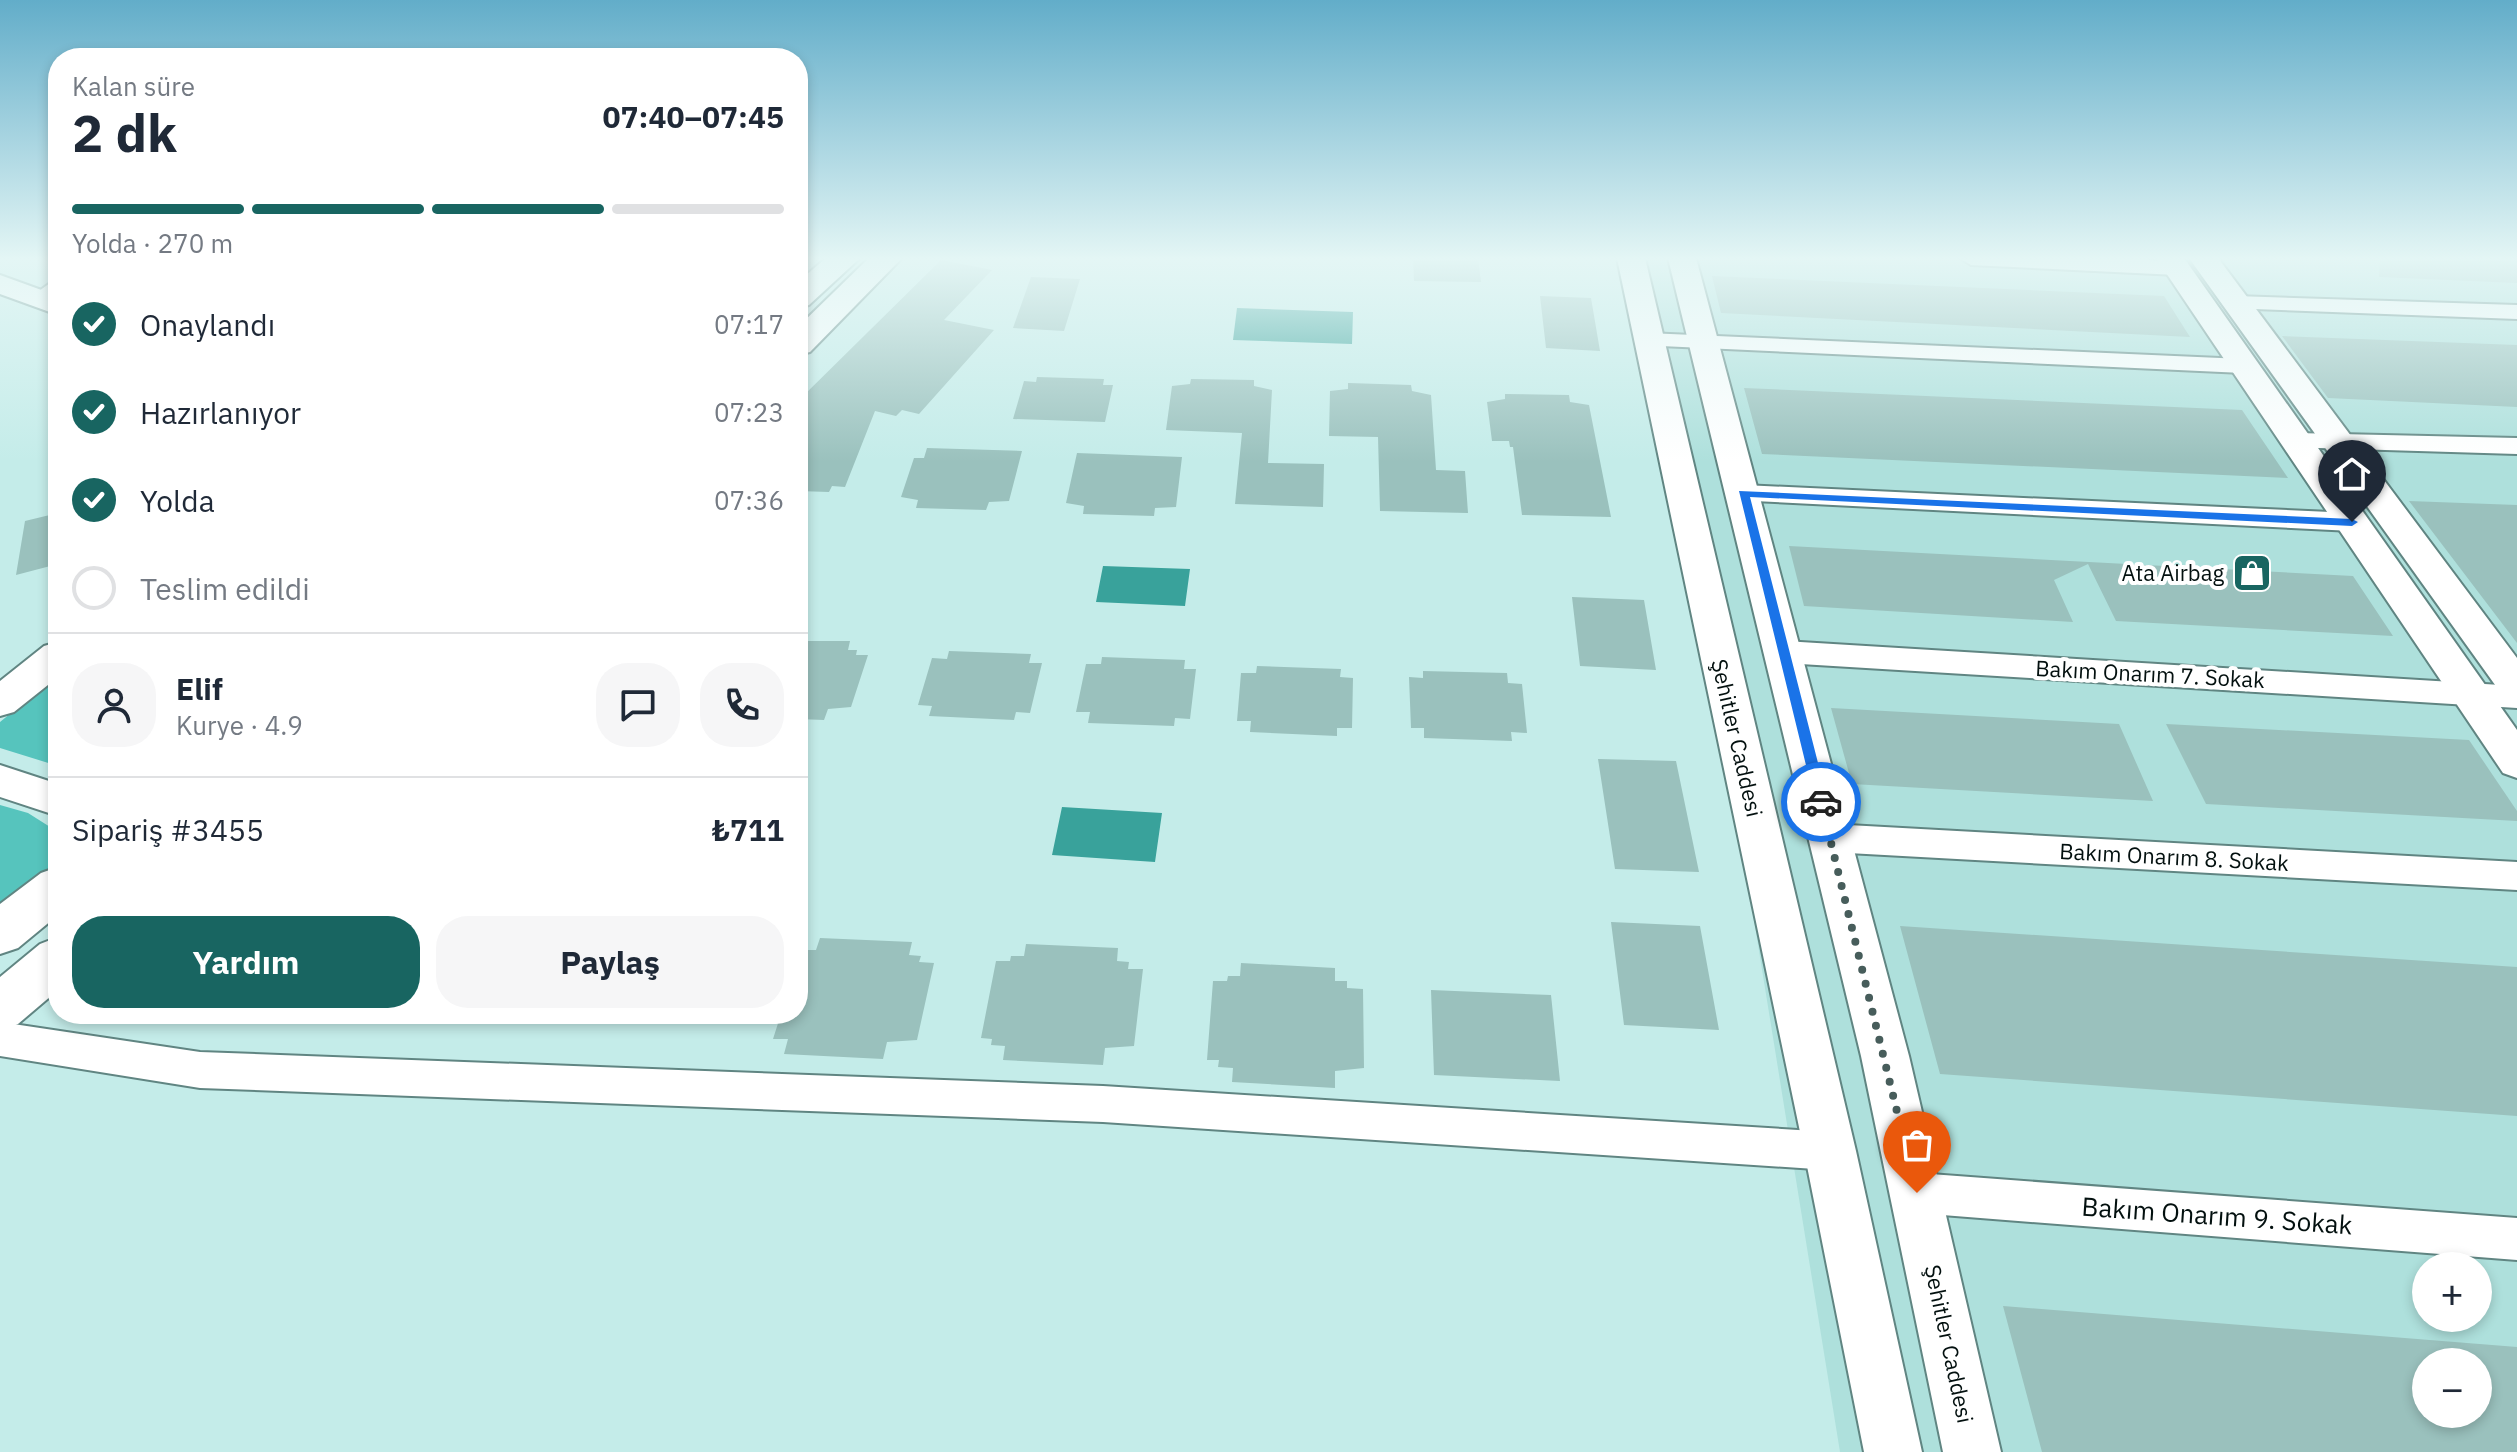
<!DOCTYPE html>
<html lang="tr">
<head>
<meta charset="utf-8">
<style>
	body { margin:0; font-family:"IBM Plex Sans",sans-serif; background:#f6f6f7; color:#1f2937; height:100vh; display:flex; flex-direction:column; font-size:30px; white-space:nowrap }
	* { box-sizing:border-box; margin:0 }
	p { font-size:26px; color:#747a83 }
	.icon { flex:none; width:44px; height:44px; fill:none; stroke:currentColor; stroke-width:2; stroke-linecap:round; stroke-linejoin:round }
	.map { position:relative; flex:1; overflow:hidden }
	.side { position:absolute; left:48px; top:48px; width:760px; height:976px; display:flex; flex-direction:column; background:#fff; border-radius:32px; box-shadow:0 4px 12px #0003 }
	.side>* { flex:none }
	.fabs { position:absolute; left:2412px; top:1252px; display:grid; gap:16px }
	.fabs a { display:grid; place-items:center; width:80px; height:80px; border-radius:50%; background:#fff; box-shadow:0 4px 12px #0003; font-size:40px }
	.pin { position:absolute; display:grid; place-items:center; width:68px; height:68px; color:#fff; margin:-82px -34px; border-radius:50% 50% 50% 0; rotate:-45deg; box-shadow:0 0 8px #0007 }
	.pin .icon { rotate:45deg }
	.courier { position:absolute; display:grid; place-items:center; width:80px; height:80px; margin:-40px; border:6px solid #1a73e8; border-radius:50%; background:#fff; color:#222; box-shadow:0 2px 10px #0007 }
	.overview em { font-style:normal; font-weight:800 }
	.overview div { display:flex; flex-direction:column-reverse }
	.overview { display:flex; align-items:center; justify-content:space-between; height:136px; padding:0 24px }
	h1 { font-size:52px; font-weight:800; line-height:60px }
	.bar { display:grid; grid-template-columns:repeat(4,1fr); gap:12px 8px; align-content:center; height:96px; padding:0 24px }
	.bar i { height:10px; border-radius:6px; background:#e0e1e3 }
	.bar .active { background:#186561 }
	.bar p { grid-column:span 4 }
	.line { display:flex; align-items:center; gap:20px; padding:0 24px; border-top:2px solid #e0e1e3 }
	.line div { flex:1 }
	.round { display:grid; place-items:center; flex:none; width:84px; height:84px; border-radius:32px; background:#f6f6f7 }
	ol { padding:0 24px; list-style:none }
	li { display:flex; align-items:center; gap:24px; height:88px }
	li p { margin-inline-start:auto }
	li .icon { padding:8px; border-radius:50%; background:#186561; color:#fff; stroke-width:4 }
	li:last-child { color:#747a83 }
	li i { width:44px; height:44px; border:4px solid #e0e1e3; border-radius:50% }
	.button { display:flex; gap:16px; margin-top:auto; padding:16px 24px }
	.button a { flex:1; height:92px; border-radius:32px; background:#186561; color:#fff; font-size:32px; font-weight:800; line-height:92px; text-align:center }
	.button a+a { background:#f6f6f7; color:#1f2937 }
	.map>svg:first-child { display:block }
	.built { fill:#aee0dc; fill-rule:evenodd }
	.green { fill:#56c4bd }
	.water { fill:#39a29b }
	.building { fill:#9ac1bd; fill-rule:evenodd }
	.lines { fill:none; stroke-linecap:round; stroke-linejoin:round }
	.minor-casing { stroke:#608582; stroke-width:4 }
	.tertiary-casing { stroke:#608582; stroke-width:4 }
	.secondary-casing { stroke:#608582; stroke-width:4 }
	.minor { fill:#fff; fill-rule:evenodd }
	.tertiary { fill:#fff; fill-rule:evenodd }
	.secondary { fill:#fff; fill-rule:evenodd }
	.route { fill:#1a73e8 }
	.done { stroke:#475d5b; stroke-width:8; stroke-dasharray:0 14.4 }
	.labels { text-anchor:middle; stroke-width:8; stroke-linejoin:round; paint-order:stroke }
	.poi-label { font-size:22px; fill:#03100f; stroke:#fff; text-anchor:end }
	.street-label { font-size:22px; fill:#03100f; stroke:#fff }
	.near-street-label { font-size:26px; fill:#03100f; stroke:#fff }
</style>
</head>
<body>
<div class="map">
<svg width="2517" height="1452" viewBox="0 0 2517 1452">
	<rect width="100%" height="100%" fill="#c4ece9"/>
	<path class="built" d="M1647 258H2517V1452H1840ZM2426 1266H2478V1318H2426ZM2426 1362H2478V1414H2426Z"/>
	<path class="green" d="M58 675V766L0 748V722Z
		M0 805 28 813 58 832V866L0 910Z"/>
	<path class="water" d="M1237 308 1353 312 1352 344 1233 340Z
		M1103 566 1190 569 1185 606 1096 602Z
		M1062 807 1162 813 1155 862 1052 855Z"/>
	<path class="building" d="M1413 258H1478L1481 282 1414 281Z
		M2380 258H2517V283L2379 277Z
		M941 260 992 270 944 320 994 330 919 414 902 410 896 416 875 411 845 487 832 486 829 492 798 491V401Z
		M1712 276 2164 296 2190 337 1721 313Z
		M1031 277 1080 279 1064 331 1013 328Z
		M1540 296 1591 298 1600 351 1546 348Z
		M2282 336 2517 345V407L2328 398Z
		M1037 377 1104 379 1103 385H1113L1105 422 1013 419 1024 381 1036 382Z
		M1191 379 1254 380V386L1272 390 1268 463 1324 464 1323 507 1235 504 1242 433 1166 430 1172 386 1190 384Z
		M1348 383 1411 385 1412 391 1431 395 1436 470 1465 471 1468 513 1380 511 1378 437 1329 436 1330 391 1348 389Z
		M1744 388 2242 410 2288 478 1762 454Z
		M1505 394 1569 395 1570 402 1589 405 1611 517 1522 515 1513 447H1510L1509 441H1492L1487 402 1505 399Z
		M927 448 1022 451 1009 501 989 502 986 510 916 508 918 500 901 497 914 458H924Z
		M1077 453 1182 457 1176 507 1155 508 1154 516 1083 514 1084 506 1066 503Z
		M2409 501 2517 505V643Z
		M58 513V564L16 575 25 521Z
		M1789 546 2353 576 2393 636 2116 621 2088 564 2054 580 2073 622 1804 606Z
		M1572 597 1644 600 1656 670 1580 666Z
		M798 641H850L848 650H857L856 655H868L851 707 828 709 824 720 798 719Z
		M949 651 1031 654 1029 663H1042L1030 713 1016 712 1014 720 929 716 932 706 918 705 932 658 947 659Z
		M1102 657 1185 660 1184 669H1196L1190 719 1175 718 1174 726 1088 723 1090 712H1076L1086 664H1101Z
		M1257 666 1341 669 1340 677 1353 678 1352 728H1337V736L1250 732 1251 721H1237L1241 673H1256Z
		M1423 671 1507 673 1508 683 1522 684 1527 733 1511 732 1512 741 1424 738V728H1411L1409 677 1423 678Z
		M1831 708 2119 724 2153 801 1852 784Z
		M2166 724 2469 740 2517 811V821L2206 804Z
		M1598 759 1676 761 1699 872 1615 869Z
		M1611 922 1700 926 1719 1030 1624 1025Z
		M1900 926 2517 967V1116L1940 1074Z
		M820 938 912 942 909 955 921 956 919 962 934 963 917 1040 887 1042 883 1059 784 1054 788 1039H773L781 1014H798V955L802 956 804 950H816Z
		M1026 944 1118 948 1117 961 1129 962 1128 969H1143L1134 1046 1105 1048 1103 1065 1003 1060 1005 1046 991 1045 992 1039 981 1038 996 961H1010L1011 956H1024Z
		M1241 963 1335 968V981H1347V988L1363 989 1364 1068 1335 1071V1088L1232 1082 1233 1068 1218 1067 1219 1060H1207L1213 981H1227L1228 976H1240Z
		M1431 990 1551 995 1560 1081 1434 1075Z
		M2003 1306 2517 1347V1452H2042ZM2426 1362H2478V1414H2426Z"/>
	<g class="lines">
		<defs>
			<path id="minor" d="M1960 258C1991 258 2177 253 2188 268L2177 275 1971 265Z
				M58 281V298L40 306 32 304 28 299 50 283Z
				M2235 296 2517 305V319L2227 308 2223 303 2227 298Z
				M1647 333 2243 359 2252 361 2255 366 2252 371 2243 373 1639 345 1635 340 1639 335Z
				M2295 433 2517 438V454L2286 447 2282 441 2286 435Z
				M1743 485 2352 513 2362 516 2366 522 2362 528 2352 531 1733 500 1729 494 1733 488Z
				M1784 641 2517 686V708L1784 663 1773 660 1769 652 1773 644Z
				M1830 824 2517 862V890L1830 852 1818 848 1813 838 1818 828Z
				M0 1022 200 1052 1103 1086 1830 1132 1844 1137 1850 1151 1844 1165 1830 1170 1103 1122 200 1088 0 1056Z
				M1917 1173 2517 1218V1260L1917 1213 1902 1207 1896 1193 1902 1179Z"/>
			<path id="tertiary" d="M1617 258H1645L1856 1151 1922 1452H1864L1804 1151Z
				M1668 258H1696L1909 1056 2001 1452H1943L1861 1056Z
				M2156 258H2184L2517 730V778L2503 773Z
				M2189 258H2218L2517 658V700L2503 696Z
				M0 275 58 296V315L0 294Z
				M58 642V677L14 712 0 716V681L44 646Z
				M0 765 58 784V816L0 797Z"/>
			<path id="secondary" d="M826 258H860L809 305 798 308V282Z
				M869 258H902L810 352 798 355V327Z
				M58 867V915L18 948 0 954V904L41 873Z
				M58 937V990L18 1024 0 1031V977L40 944Z"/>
		</defs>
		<use href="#minor" class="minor-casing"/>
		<use href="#tertiary" class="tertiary-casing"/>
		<use href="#secondary" class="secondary-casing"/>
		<use href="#minor" class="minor"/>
		<use href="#tertiary" class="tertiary"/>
		<use href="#secondary" class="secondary"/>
	</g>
	<linearGradient id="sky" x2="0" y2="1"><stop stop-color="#62adc9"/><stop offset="0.56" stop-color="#e4f6f5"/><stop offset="1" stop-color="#e4f6f5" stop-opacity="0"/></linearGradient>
	<rect width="2517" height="462" fill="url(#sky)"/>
	<path class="route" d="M1739 491 2352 519 2358 522 2352 526 1750 497 1828 802 1821 807 1815 802Z"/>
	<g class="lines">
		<path class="done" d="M1821 802 1917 1193"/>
	</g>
	<defs>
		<symbol id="shop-square" viewBox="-11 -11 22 22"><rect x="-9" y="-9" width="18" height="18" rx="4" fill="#186561" stroke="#fff"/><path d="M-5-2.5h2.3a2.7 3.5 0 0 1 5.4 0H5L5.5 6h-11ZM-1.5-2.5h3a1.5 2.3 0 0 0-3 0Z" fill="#fff"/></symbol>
	</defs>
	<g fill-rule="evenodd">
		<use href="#shop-square" x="2230" y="551" width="44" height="44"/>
	</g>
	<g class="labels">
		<g class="poi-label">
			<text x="2224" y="581">Ata Airbag</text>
		</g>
		<g class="street-label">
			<text transform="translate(2150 674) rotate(3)" y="8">Bakım Onarım 7. Sokak</text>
			<text transform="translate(1737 738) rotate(77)" y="8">Şehitler Caddesi</text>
			<text transform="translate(2174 857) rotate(3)" y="8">Bakım Onarım 8. Sokak</text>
			<text transform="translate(1949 1344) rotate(78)" y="8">Şehitler Caddesi</text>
		</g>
		<g class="near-street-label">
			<text transform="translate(2217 1216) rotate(4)" y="9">Bakım Onarım 9. Sokak</text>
		</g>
	</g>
</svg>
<div class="fabs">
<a>+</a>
<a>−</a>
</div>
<div class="pin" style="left:1917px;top:1193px;background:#ea580c"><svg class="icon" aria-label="bag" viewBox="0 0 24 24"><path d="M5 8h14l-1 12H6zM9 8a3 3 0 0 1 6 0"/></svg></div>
<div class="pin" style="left:2352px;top:522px;background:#1f2937"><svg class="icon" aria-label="home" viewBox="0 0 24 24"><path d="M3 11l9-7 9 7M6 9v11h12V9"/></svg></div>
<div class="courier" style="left:1821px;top:802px"><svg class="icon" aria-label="car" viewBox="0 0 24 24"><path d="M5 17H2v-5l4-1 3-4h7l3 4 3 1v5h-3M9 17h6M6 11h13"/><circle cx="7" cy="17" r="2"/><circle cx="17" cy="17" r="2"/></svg></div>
<section class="side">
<div class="overview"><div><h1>2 dk</h1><p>Kalan süre</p></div><em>07:40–07:45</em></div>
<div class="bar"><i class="active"></i><i class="active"></i><i class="active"></i><i></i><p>Yolda · 270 m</p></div>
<ol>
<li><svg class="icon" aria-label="check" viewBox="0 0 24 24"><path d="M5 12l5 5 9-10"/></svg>Onaylandı<p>07:17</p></li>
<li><svg class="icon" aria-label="check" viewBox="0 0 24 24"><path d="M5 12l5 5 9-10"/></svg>Hazırlanıyor<p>07:23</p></li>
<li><svg class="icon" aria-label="check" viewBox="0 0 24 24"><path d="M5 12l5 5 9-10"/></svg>Yolda<p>07:36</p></li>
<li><i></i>Teslim edildi</li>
</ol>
<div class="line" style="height:144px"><a class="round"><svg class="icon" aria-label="person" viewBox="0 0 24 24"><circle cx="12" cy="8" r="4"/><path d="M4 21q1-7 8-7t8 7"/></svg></a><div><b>Elif</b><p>Kurye · 4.9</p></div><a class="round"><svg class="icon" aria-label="chat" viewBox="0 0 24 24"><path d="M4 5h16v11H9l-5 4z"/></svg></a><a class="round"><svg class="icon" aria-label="phone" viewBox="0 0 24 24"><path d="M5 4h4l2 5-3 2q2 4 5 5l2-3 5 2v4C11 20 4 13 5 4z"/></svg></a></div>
<div class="line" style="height:104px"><div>Sipariş #3455</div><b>₺711</b></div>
<div class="button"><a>Yardım</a><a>Paylaş</a></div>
</section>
</div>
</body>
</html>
